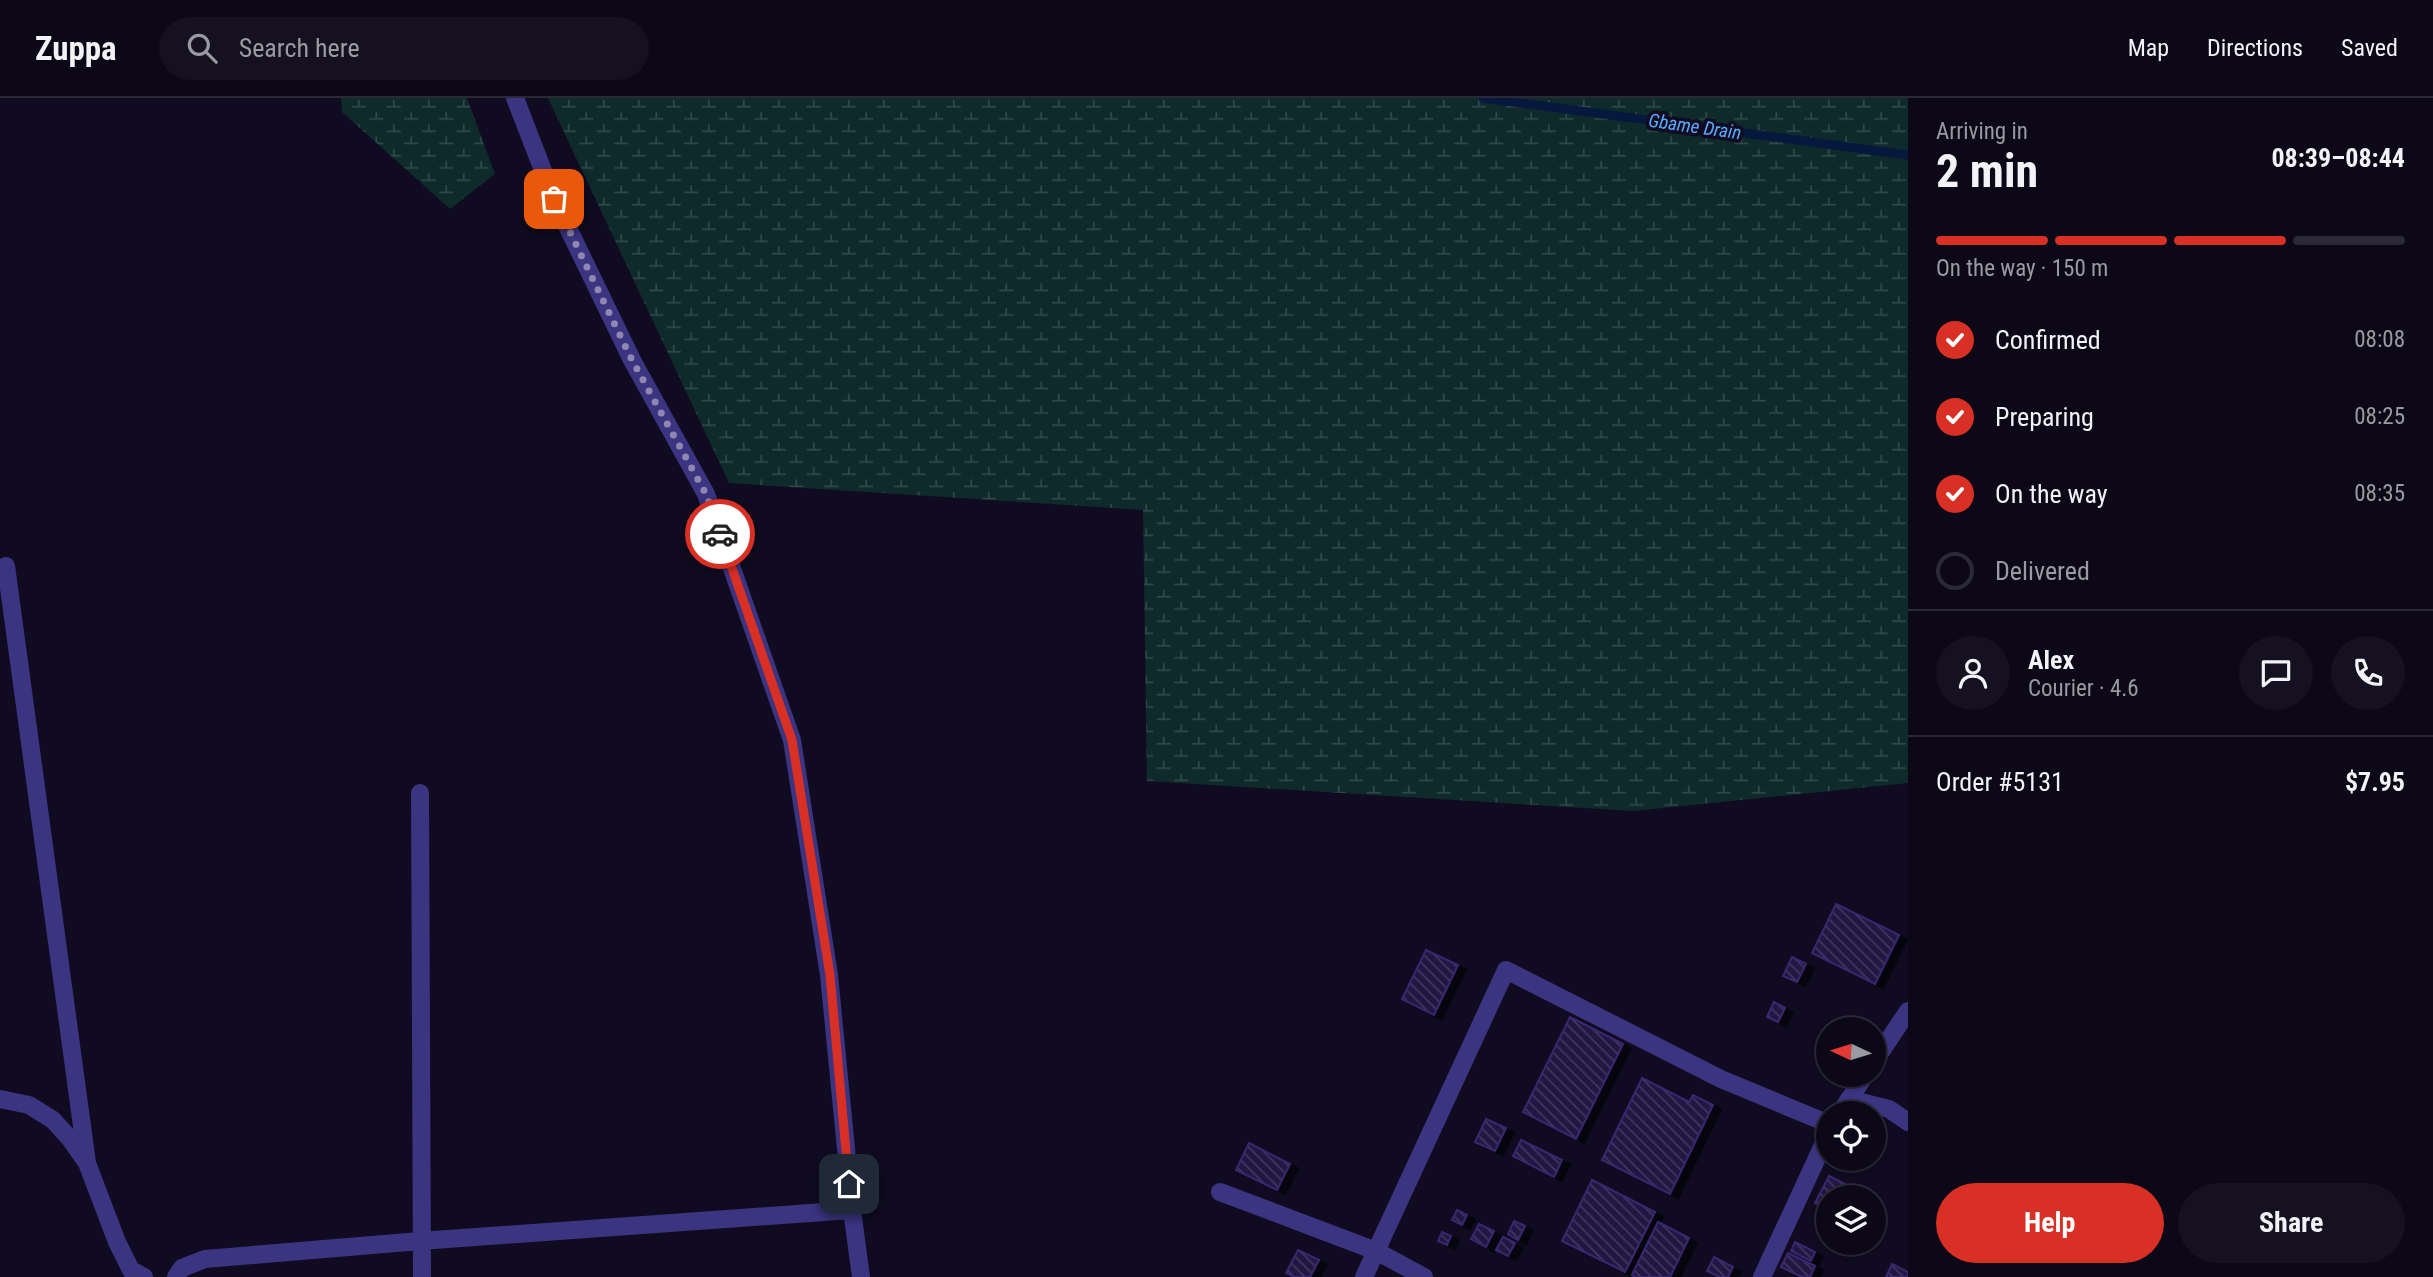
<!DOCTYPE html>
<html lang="en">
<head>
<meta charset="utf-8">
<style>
	body { margin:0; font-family:"Roboto Condensed",sans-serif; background:#151121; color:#f1f3f6; height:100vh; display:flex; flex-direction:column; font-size:26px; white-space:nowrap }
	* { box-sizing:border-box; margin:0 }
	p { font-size:23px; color:#9a9aa2 }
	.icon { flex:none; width:38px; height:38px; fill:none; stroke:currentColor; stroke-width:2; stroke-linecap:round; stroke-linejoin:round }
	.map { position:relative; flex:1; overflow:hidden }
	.details { display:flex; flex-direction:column; background:#0c0818; width:525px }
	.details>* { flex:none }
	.needle { width:46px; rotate:274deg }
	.controls { position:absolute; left:1816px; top:919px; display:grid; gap:14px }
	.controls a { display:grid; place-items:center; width:70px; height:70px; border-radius:50%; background:#0c0818; box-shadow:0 2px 5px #0004,0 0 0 2px #2c2937; font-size:35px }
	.pin { position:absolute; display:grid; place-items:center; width:60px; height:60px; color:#fff; margin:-30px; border-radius:14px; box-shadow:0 4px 10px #0006 }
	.courier { position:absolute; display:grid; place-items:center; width:70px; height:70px; margin:-35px; border:5px solid #d93025; border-radius:50%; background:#fff; color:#222; box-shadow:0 2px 9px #0007 }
	.head em { font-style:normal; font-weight:700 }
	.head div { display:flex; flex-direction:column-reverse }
	.head { display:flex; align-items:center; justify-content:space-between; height:119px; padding:0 28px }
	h1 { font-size:46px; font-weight:700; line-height:52px }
	.bar { display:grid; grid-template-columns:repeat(4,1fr); gap:10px 7px; align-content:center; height:84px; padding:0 28px }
	.bar i { height:9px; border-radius:5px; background:#2c2937 }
	.bar .active { background:#d93025 }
	.bar p { grid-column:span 4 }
	.line { display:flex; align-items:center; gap:18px; padding:0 28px; border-top:2px solid #2c2937 }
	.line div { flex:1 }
	.round { display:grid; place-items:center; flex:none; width:74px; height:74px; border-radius:37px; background:#151121 }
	ol { padding:0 28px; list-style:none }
	li { display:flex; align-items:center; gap:21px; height:77px }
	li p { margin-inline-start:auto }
	li .icon { padding:7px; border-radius:50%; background:#d93025; color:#fff; stroke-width:4 }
	li:last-child { color:#9a9aa2 }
	li i { width:38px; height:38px; border:4px solid #2c2937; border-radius:50% }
	.primary-button { display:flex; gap:14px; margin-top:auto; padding:14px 28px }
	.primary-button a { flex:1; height:80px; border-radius:42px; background:#d93025; color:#fff; font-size:28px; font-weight:700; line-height:80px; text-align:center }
	.primary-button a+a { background:#151121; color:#f1f3f6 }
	header { display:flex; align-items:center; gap:42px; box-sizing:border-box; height:98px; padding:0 35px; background:#0c0818; border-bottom:2px solid #2c2937 }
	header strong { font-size:33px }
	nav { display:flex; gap:38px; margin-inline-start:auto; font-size:24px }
	.search { width:490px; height:63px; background:#151121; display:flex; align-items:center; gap:18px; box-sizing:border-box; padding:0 24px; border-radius:38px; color:#9a9aa2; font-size:26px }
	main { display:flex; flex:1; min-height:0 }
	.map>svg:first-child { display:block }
	.wetland { fill:url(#wetland-marsh) }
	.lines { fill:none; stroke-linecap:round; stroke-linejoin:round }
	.stream { stroke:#07183e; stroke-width:9 }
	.building { fill:url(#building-back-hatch); stroke:#39286f; stroke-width:2; filter:url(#shadow) }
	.minor { stroke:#3b3481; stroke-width:18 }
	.done { stroke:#8f87b1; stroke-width:7; stroke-dasharray:0 12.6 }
	.route { stroke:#d93025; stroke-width:9 }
	.labels { text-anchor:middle; stroke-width:7; stroke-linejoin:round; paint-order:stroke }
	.water-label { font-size:19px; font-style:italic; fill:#58aaff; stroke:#100b20 }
</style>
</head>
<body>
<header>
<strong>Zuppa</strong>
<div class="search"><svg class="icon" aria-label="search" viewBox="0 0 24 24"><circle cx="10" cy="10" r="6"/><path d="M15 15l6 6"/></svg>Search here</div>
<nav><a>Map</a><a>Directions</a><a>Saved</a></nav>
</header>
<main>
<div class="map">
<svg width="1908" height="1179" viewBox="0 0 1908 1179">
	<defs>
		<pattern id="wetland-marsh" width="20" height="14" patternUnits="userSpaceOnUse" patternTransform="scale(1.75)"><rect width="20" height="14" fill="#0e2a2a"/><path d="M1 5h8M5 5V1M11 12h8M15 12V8" fill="none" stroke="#30484a"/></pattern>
		<pattern id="building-back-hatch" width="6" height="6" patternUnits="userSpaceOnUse" patternTransform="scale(1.75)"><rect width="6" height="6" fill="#211742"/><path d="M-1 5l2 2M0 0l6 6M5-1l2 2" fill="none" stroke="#40375e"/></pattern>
		<filter id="shadow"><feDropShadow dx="8" dy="4.5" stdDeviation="0" flood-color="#0009"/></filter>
	</defs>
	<rect width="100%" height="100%" fill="#100b20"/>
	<path class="wetland" d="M341 0H467L495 76 450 111 342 14Z
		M548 0H1908V685L1633 713 1147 683 1143 412 729 385Z"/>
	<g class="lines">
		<path class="stream" d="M1483 0 1908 57"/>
	</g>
	<path class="building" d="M1836 806 1899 837 1875 886 1812 855Z
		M1426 852 1458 867 1434 917 1402 901Z
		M1792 859 1806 866 1797 884 1783 878Z
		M1774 904 1785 910 1778 924 1767 919Z
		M1570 919 1623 946 1576 1041 1523 1014Z
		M1642 980 1689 1004 1693 997 1713 1007 1670 1096 1602 1062Z
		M1486 1021 1506 1030 1495 1053 1475 1044Z
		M1521 1042 1562 1062 1554 1079 1513 1058Z
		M1249 1045 1290 1066 1277 1092 1236 1072Z
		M1829 1078 1849 1088 1844 1099H1829V1112L1815 1105Z
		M1592 1082 1655 1114 1625 1174 1562 1143Z
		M1457 1112 1467 1117 1462 1127 1452 1122Z
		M1514 1123 1525 1128 1518 1142 1508 1136Z
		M1658 1124 1689 1140 1670 1179H1636L1632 1177Z
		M1479 1126 1494 1133 1486 1149 1471 1141Z
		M1442 1134 1451 1138 1447 1147 1438 1143Z
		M1503 1139 1515 1145 1508 1158 1496 1152Z
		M1795 1144 1815 1154 1811 1163 1791 1153Z
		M1298 1152 1319 1162 1310 1179H1295L1286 1175Z
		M1788 1155 1815 1168 1810 1179H1802L1781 1169Z
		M1714 1159 1733 1169 1728 1179H1720L1707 1173Z
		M1892 1166 1908 1174V1179H1886Z"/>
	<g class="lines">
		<path class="minor" d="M515 0 554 101 632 262 706 396 792 642 829 877 852 1112 861 1179
			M6 468 87 1065
			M420 695 422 1179
			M1874 964 1908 913
			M0 1001 29 1007 53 1022 71 1042 87 1065 117 1144 131 1172 144 1179
			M1849 1001 1889 1011 1908 1024
			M1840 1015 1866 976
			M1220 1094 1376 1153 1424 1179
			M176 1179 182 1170 205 1161 420 1143 852 1112
			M1364 1179 1506 872 1721 981 1829 1026
			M1762 1179 1829 1034"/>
	</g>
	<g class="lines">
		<path class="done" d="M554 101 632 262 706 396 720 436"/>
		<path class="route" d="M720 436 792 642 830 877 849 1086"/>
	</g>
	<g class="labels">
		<g class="water-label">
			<text transform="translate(1695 28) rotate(8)" y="7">Gbame Drain</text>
		</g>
	</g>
</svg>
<div class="controls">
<a><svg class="needle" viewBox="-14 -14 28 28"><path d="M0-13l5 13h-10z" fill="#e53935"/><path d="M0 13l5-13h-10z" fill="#9a9aa2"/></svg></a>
<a><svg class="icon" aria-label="locate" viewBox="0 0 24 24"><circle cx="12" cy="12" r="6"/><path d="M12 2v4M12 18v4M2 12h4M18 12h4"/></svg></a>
<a><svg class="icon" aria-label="layers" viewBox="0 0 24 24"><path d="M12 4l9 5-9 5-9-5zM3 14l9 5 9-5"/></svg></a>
</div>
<div class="pin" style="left:554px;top:101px;background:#ea580c"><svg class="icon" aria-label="bag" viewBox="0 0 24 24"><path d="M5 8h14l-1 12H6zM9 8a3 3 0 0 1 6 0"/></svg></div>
<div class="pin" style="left:849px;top:1086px;background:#1f2937"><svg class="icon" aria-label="home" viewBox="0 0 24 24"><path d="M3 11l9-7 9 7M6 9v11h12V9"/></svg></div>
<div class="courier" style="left:720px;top:436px"><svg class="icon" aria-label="car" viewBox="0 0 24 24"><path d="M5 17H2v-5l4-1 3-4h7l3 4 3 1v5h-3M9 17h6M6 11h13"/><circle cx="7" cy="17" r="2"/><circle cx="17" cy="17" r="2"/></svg></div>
</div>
<section class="details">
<div class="head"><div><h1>2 min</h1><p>Arriving in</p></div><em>08:39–08:44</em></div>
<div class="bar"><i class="active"></i><i class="active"></i><i class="active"></i><i></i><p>On the way · 150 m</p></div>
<ol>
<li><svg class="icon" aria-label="check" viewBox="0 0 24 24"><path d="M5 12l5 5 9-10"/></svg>Confirmed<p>08:08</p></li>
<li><svg class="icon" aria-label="check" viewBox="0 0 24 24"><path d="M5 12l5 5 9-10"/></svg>Preparing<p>08:25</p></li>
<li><svg class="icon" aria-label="check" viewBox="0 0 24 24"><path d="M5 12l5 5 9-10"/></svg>On the way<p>08:35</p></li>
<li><i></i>Delivered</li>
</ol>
<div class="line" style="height:126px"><a class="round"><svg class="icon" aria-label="person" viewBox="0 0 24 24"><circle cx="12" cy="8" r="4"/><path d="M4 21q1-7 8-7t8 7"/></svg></a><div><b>Alex</b><p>Courier · 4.6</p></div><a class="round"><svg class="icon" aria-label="chat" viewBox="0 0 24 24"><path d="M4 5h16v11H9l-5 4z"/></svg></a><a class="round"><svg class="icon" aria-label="phone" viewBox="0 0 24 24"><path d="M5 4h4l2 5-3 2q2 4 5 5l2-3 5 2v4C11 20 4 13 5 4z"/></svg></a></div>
<div class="line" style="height:91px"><div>Order #5131</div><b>$7.95</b></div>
<div class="primary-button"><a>Help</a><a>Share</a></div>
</section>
</main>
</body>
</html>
